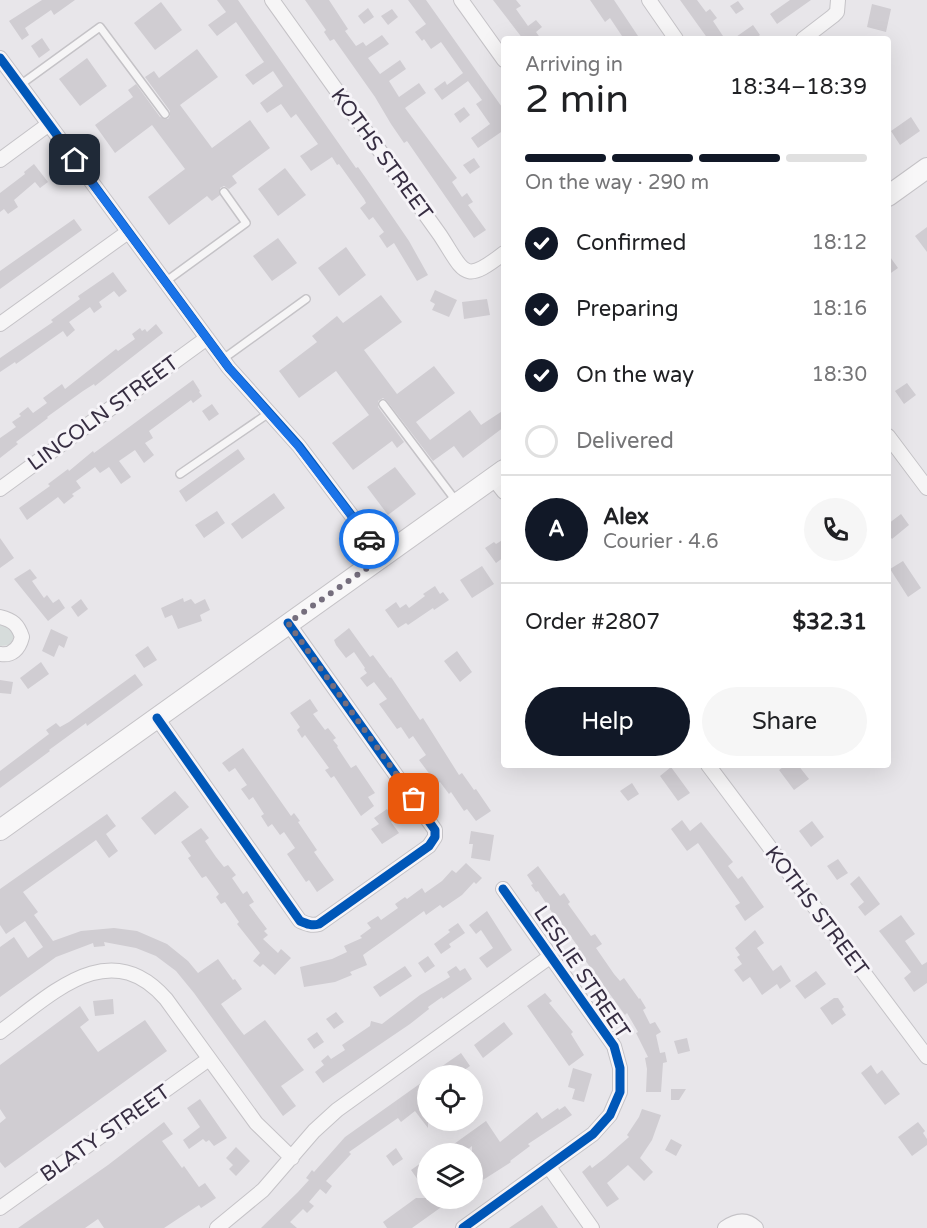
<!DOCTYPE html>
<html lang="en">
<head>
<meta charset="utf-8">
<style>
	body { margin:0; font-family:"Varela Round",sans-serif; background:#f6f6f6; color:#202124; height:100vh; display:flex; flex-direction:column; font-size:22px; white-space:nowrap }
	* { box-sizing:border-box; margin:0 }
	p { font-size:20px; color:#757577 }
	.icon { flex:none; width:33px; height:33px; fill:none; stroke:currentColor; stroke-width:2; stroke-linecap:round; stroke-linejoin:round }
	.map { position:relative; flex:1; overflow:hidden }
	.panel { position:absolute; left:501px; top:36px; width:390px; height:732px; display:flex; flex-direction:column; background:#fff; border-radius:6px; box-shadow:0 6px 24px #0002 }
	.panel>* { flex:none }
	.controls { position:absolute; left:417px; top:1065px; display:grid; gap:12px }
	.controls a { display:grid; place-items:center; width:66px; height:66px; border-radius:50%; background:#fff; box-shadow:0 6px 24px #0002; font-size:30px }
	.pin { position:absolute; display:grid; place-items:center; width:51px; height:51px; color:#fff; margin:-26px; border-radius:12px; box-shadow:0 3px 9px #0006 }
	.courier { position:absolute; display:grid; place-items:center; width:60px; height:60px; margin:-30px; border:4px solid #1a73e8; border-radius:50%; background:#fff; color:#222; box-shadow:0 2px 8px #0007 }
	.summary em { font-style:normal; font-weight:600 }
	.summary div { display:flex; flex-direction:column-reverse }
	.summary { display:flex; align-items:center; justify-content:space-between; height:102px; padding:0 24px }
	h1 { font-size:39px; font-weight:600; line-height:45px }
	.bar { display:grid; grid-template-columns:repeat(4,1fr); gap:9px 6px; align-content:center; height:72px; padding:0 24px }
	.bar i { height:8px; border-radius:4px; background:#e0e0e0 }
	.bar .active { background:#111827 }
	.bar p { grid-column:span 4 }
	.line { display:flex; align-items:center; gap:15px; padding:0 24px; border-top:2px solid #e0e0e0 }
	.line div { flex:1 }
	.round { display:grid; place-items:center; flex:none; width:63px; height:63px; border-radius:32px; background:#f6f6f6 }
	ol { padding:0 24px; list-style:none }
	li { display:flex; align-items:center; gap:18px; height:66px }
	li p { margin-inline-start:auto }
	li .icon { padding:6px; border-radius:50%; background:#111827; color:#fff; stroke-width:4 }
	li:last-child { color:#757577 }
	li i { width:33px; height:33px; border:3px solid #e0e0e0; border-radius:50% }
	.cta { display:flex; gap:12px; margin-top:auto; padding:12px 24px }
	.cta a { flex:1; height:69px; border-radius:36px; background:#111827; color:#fff; font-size:24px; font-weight:600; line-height:69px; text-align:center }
	.cta a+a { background:#f6f6f6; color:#202124 }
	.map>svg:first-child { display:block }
	.green { fill:#d6dcdb }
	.building { fill:#d0cdd2 }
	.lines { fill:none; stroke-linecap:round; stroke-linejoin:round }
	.lane-casing { stroke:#c5c3c7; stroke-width:10 }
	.street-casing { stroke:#c5c3c7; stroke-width:16 }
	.secondary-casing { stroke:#c5c3c7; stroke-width:22 }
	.lane { stroke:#f6f5f6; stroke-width:7 }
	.street { stroke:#f6f5f6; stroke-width:14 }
	.secondary { stroke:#f8f7f8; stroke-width:20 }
	.cycleway-casing { stroke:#f6f4f8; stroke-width:13 }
	.cycleway { stroke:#0057b8; stroke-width:9 }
	.done { stroke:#756e7d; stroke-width:6; stroke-dasharray:0 10.8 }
	.route { stroke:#1a73e8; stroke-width:8 }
	.labels { text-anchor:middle; stroke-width:6; stroke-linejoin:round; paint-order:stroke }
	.street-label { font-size:21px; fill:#372e42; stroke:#f6f4f8 }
</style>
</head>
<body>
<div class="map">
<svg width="927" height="1228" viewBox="0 0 927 1228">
	<rect width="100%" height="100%" fill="#e8e6ea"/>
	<path class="green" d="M0 625 13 629 15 638 11 645 0 646Z"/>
	<path class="building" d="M42 0H75L54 15 51 10 25 28 29 35 22 40 9 21Z
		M217 0H238L356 168 358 167 370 184 409 241 428 275 417 281 394 243 387 248 379 236 384 232 373 217 369 220 360 208 366 203 364 199 339 164 337 165 332 157 311 171 300 156 318 144 296 114 291 118 281 104 267 113 260 103 283 86 273 71 253 85 245 75 264 62 236 22 217 36 208 25 226 12Z
		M305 0H329L348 29 345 31 356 46 363 42 366 46 382 35 389 44 368 58 380 74 400 60 406 69 389 81 399 97 419 83 426 93 405 108 457 178 452 182 462 197 467 193 473 202 468 205 486 230 474 238 407 141 404 143 391 124 375 97 351 63 334 39 330 41 324 32 326 30Z
		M408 0H426L504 110V130L478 148 471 138 490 124 476 104 482 100 468 81 442 100 434 89 445 81 447 85 463 73 441 42 431 49 424 39 422 41 415 32 426 24Z
		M493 0H516L521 6 516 9 528 26 536 20 542 27 536 32 541 39H523Z
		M590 0H614L640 39H624L610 18 605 22Z
		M680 0H697L706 12 710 9 717 18 713 21 725 39H708Z
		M790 0H811L777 24 770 14Z
		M738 1 744 9 736 14 730 6Z
		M161 2 182 30 155 50 134 23Z
		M872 4 891 9 886 32 867 27Z
		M368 8 374 17 364 24 358 16Z
		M392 9 398 17 388 25 381 16Z
		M753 25 760 35 755 39H733Z
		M42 38 50 50 39 58 31 46Z
		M197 49 218 77 180 105 212 148 250 120 270 148 232 176 237 183 229 189 224 186 220 188V195L212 201 207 196 169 225 148 197 185 169 152 125 115 153 95 125 133 97 128 90 136 84 160 117 168 119 170 116V111L145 77 154 71 159 78Z
		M87 58 107 86 80 106 59 79Z
		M464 107 470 115 460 123 454 114Z
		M911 117 920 131 900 145 891 131Z
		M474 158 480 167 470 174 463 165Z
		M34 164 48 182 40 188 35 182 14 200 18 207 8 214 4 209 0 212V193L25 174 24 172Z
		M285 168 306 195 278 216 258 189Z
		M74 219 82 230 0 289V271Z
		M927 227V252L915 236Z
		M278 238 297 263 272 281 253 256Z
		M346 247 366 275 339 296 318 268Z
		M888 254 898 268 888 275Z
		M113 272 127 291 119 297 114 291 99 302 102 307 94 313 90 307 69 322 75 330 67 337 63 331 16 364 15 362 0 372V358L53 322 51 320 80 299 78 296Z
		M435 290 457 300 449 317 432 310 435 304 430 301Z
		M381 295 402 322 364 350 397 394 434 366 455 393 416 422 430 440 470 410 481 425 504 410V427L463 458 454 446 433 461 387 401 383 398 378 401V407L404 442 397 448 392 441 353 470 332 443 369 415 336 371 299 398 279 371 317 342 312 336 337 316 343 323Z
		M487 299 490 315 464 319 462 302Z
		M156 324 163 333 95 386 94 384 83 391 47 417 48 418 16 442 18 444 0 458V438L16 427 12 422 21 416 19 414 28 407 33 413 47 403 43 398 62 384 65 389 116 349 118 351 135 339 132 334 140 328 142 331 145 329 147 332Z
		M193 380 200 391 199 392 202 396 193 403 191 400 149 431 153 438 145 443 154 455 144 463 135 450 119 461 131 477 121 484 109 467 100 473 95 467 76 481 81 488 72 494 74 496 64 504 58 497 27 520 19 508 50 486 48 484 68 469 69 471 93 451 94 453Z
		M907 383 916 395 904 404 895 391Z
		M212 404 219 414 209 421 202 411Z
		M238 449 245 459 186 502 179 491Z
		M395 467 416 494 388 515 367 487Z
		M274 493 285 508 242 539 231 524Z
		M217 511 225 523 204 538 195 525Z
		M901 514 909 525 892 539 888 534V524Z
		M0 538 14 558 0 568Z
		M504 539V557L496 563 485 548 494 542 496 544Z
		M903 561 921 588 908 597 890 569Z
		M482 566 494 584 472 598 460 580Z
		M30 569 37 578 32 581 44 598 47 595 53 603 59 599 65 608 48 621 14 579Z
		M435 586 440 594 443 592 449 600 434 610 433 608 408 625 406 623 398 628 385 610 396 602 400 608 406 604 409 608 425 596 423 594Z
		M183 598 184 602 191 599 195 604 205 599 210 610 200 615 202 621 178 629 172 615 165 618 161 608Z
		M81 599 88 609 78 617 71 607Z
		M349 628 370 657 373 655 390 678 391 677 420 720 423 718 459 775 462 773 474 790 476 789 491 811 476 821 467 809 464 811 451 792 449 794 440 782 437 784 419 760 426 755 413 736 409 739 401 727 397 729 379 704 387 699 374 682 367 687 360 678 367 673 364 669 365 668 354 652 346 658 336 645 334 640Z
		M51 629 68 637 64 648 59 645 54 657 42 651Z
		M148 646 157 660 144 668 135 655Z
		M457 651 472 672 460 682 444 661Z
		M41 662 49 674 28 689 20 678Z
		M135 674 143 685 87 726 86 723 49 750 50 751 0 788V771L49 734 46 730 56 723 60 727 69 722Z
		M0 680 13 682 11 694 0 693Z
		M310 699 318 711 313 714 325 730 328 728 336 738 333 740 338 746 337 747 351 768 356 765 375 793 368 797 374 806 361 816 334 776 331 778 325 770 329 768 305 735 302 738 297 730 300 727 290 713Z
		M243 748 291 816 294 813 300 821 298 822 317 850 314 852 334 880 317 892 309 880 306 882 287 854 295 848 284 832 280 835 272 824 268 827 261 816 264 814 253 797 249 800 241 789 247 785 235 768 229 772 222 763Z
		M786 765H798L809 779 794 790 779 770Z
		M671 767 690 793 678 801 660 776Z
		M632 783 639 794 628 801 620 791Z
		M175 791 189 807 155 835 141 818Z
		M387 809 394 819 391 822 399 833 382 844 371 829 379 824 374 818Z
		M107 814 116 826 106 834 118 851 109 858 96 840 23 892 38 912 34 915 53 941 81 931 114 928 137 931 167 944 188 961 198 973 218 959 233 980 235 979 242 989 221 1004 237 1026 244 1035 265 1020 304 1070 281 1086 296 1106 283 1116 194 993 176 971 156 956 136 948 104 942 105 946 94 947 93 943 56 957 0 997V947L14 937 28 958 43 947 25 921 6 934 0 925V889Z
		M682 820 690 831 701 822 733 862 728 866 738 879 742 876 764 907 745 921 735 906 740 903 698 843 687 851 671 829Z
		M812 821 824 837 811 847 799 831Z
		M201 828 209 838 205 841 216 857 224 867 228 865 236 875 232 878 243 894 247 891 254 902 249 905 267 929 264 931 268 935 263 939 278 953 281 949 291 958 275 975 263 964 260 967 253 961 260 953 237 924 239 922 225 902 221 904 216 897 219 894 206 876 202 878 188 858 191 856 181 842Z
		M471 831 494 835 490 861 471 858 473 844H469Z
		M838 859 848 873 837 880 827 866Z
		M466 863 482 878 476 884 474 882 462 895 443 908 440 905 426 915 424 911 391 935 363 955 367 965 350 972 352 975 335 982 304 987 300 967 332 959 347 952 344 946 362 938 360 936 371 928 367 923 378 916 381 920 398 908 395 904 405 897 407 899 422 888 425 893 442 881 452 870 456 873Z
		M538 866 560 896 564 893 570 902 568 904 591 936 595 934 602 944 596 948 614 974 620 981 624 978 639 999 640 998 646 1008 643 1010 650 1024 655 1022 661 1032 656 1035 660 1053 665 1052 667 1062 663 1063 661 1092H646L647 1069 645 1058 648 1057 636 1033 638 1032 627 1013 625 1015 577 949 579 948 554 913 553 914 538 891 536 892 531 885 533 884 527 875Z
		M859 876 880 904 865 916 858 907 864 902 850 884Z
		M487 911 512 950 487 968 479 958 493 948 481 930 476 934 469 925Z
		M901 915 915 934 905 941 922 965 927 962V983L914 992 904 978 911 972 879 931Z
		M458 923 465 933 449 944 451 947 441 954 434 944 450 932 448 930Z
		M755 930 764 943 757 948 773 971 781 965 791 981 780 989 777 984 762 995 750 977 743 982 734 970 742 964 737 957 740 955 735 948Z
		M428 956 435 966 425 973 418 963Z
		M405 966 412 976 380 997 373 987Z
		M456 966 460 971 465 968 472 979 443 999 442 997 428 1007 429 1009 410 1024 323 1083 315 1072 324 1065 321 1061 328 1055 331 1059 345 1050 342 1045 370 1026 371 1021 382 1024 420 995 450 977 447 972Z
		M816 971 826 984 805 999 795 986Z
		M545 993 552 1001 549 1003 573 1032 571 1034 584 1055 569 1066 527 1006Z
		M834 998H838L844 1007 842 1009 846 1015 832 1025 820 1008Z
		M113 999 114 1014 95 1016 93 1001Z
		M80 1006 89 1020 80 1027 98 1052 145 1020 167 1051 5 1168 0 1162V1123L6 1118 0 1109V1065Z
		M336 1012 344 1022 334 1029 326 1019Z
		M504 1022 513 1034 483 1058 474 1045Z
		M317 1032 324 1042 314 1049 307 1039Z
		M687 1038 690 1051 678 1054 674 1041Z
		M461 1053 470 1066 456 1076H428Z
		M871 1065 877 1074 882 1070 900 1094 885 1105 861 1073Z
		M573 1068 592 1074 584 1102 572 1099 575 1089 568 1087Z
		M428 1078V1128L415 1111 401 1122 398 1118 349 1152 351 1154 326 1181 332 1186 326 1194 320 1189 309 1202 314 1206 307 1213 303 1209 290 1222 297 1228H261L298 1192 309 1180 306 1178 312 1170 314 1172 345 1137Z
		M472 1079 483 1095 472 1103Z
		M671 1089H686L679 1100H671Z
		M200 1099 227 1138 214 1146 209 1140 206 1142 203 1139 189 1149 183 1140 200 1127 187 1108Z
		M565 1106 572 1115 528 1144 530 1146 510 1161 511 1162 472 1187V1146L462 1154H440L486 1121 500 1142 537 1112 542 1119 558 1108 559 1110Z
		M642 1109 661 1115 652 1140 640 1158 653 1172 644 1181 628 1165 607 1183 619 1199 607 1207 582 1172 590 1165 592 1168 605 1158 629 1137 627 1135 639 1117Z
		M164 1122 173 1134 162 1141 182 1168 184 1166 199 1187 205 1183 216 1198 201 1208 199 1205 164 1228H104L98 1219 85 1228H18L108 1165Z
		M918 1122 925 1131 923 1133 927 1139V1145L912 1156 898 1137Z
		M671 1139 682 1145 676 1156 665 1150Z
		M236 1147 250 1161 236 1176 229 1169 233 1165 226 1158Z
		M396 1148 403 1159 393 1166 386 1156Z
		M421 1163 428 1172V1194L411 1170Z
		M416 1198H454L412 1228H387L383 1222Z
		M542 1205 558 1228H509L528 1215Z"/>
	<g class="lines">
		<defs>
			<path id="lane" d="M20 85 100 27 165 114
				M165 282 246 223 224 192
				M223 359 306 299
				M383 404 456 501
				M180 474 269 413"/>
			<path id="street" d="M272 0 440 235C465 273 463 285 504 253
				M461 0 504 60
				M649 0 676 39
				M803 39 833 16 837 12 838 0
				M0 58 229 368 299 446 383 557
				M0 160 49 124
				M0 324 128 232
				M888 436 927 488
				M493 478 504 492
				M0 489 207 338
				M0 617C13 620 18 625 22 637 19 649 12 656 0 654
				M157 718 300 921C307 924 312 926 319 924L429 846 435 837V830L288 623
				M708 765 927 1057
				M0 1032C51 995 109 934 166 999L256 1123 292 1158
				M549 1167 592 1228
				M0 1208 209 1059
				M217 1228 263 1190 314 1131 337 1110 551 956
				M463 1228 593 1134 610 1115 620 1092V1068L614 1046 503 889
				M725 1228C735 1221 746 1218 756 1228"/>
			<path id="secondary" d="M888 196 927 168
				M0 830 504 470"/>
		</defs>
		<use href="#lane" class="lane-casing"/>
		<use href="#street" class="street-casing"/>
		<use href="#secondary" class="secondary-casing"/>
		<use href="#lane" class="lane"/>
		<use href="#street" class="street"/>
		<use href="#secondary" class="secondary"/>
		<defs>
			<path id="cycleway" d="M0 58 229 368 299 446 383 557
				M157 718 300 921C307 924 312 926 319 924L429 846 435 837V830L288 623
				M463 1228 593 1134 610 1115 620 1092V1068L614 1046 503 889"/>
		</defs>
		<use href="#cycleway" class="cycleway-casing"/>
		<use href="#cycleway" class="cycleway"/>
	</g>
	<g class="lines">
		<path class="done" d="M369 539 383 557 288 623 414 799"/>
		<path class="route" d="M75 160 229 368 298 446 369 539"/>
	</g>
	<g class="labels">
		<g class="street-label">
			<text transform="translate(382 154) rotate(54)" y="7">KOTHS STREET</text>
			<text transform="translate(103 413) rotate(-36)" y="7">LINCOLN STREET</text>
			<text transform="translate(817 911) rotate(53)" y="7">KOTHS STREET</text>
			<text transform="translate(582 972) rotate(56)" y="7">LESLIE STREET</text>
			<text transform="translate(105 1133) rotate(-35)" y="7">BLATY STREET</text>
		</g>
	</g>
</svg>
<div class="controls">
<a><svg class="icon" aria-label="locate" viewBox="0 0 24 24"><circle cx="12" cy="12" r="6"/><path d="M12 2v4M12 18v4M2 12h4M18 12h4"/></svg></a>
<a><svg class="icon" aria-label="layers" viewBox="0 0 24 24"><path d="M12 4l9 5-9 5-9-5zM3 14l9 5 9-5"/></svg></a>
</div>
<div class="pin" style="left:414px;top:799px;background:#ea580c"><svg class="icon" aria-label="bag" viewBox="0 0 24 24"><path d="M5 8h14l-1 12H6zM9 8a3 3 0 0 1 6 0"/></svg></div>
<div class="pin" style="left:75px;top:160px;background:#1f2937"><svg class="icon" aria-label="home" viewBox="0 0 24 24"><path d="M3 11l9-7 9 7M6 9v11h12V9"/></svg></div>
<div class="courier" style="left:369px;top:539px"><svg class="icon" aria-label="car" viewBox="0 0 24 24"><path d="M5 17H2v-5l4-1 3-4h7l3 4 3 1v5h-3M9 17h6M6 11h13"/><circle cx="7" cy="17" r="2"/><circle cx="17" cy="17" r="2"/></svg></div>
<section class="panel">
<div class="summary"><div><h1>2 min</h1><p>Arriving in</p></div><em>18:34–18:39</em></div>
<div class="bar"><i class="active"></i><i class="active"></i><i class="active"></i><i></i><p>On the way · 290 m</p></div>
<ol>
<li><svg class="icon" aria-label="check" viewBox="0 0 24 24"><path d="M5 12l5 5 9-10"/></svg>Confirmed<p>18:12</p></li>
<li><svg class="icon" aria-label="check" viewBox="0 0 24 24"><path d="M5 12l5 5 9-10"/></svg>Preparing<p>18:16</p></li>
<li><svg class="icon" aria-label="check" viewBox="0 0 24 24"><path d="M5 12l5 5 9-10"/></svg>On the way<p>18:30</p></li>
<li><i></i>Delivered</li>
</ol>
<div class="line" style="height:108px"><b class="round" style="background:#111827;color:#fff">A</b><div><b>Alex</b><p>Courier · 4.6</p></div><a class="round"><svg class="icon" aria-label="phone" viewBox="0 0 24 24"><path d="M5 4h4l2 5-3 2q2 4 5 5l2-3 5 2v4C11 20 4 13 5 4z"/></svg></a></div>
<div class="line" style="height:78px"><div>Order #2807</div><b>$32.31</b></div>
<div class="cta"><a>Help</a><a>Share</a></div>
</section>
</div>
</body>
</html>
